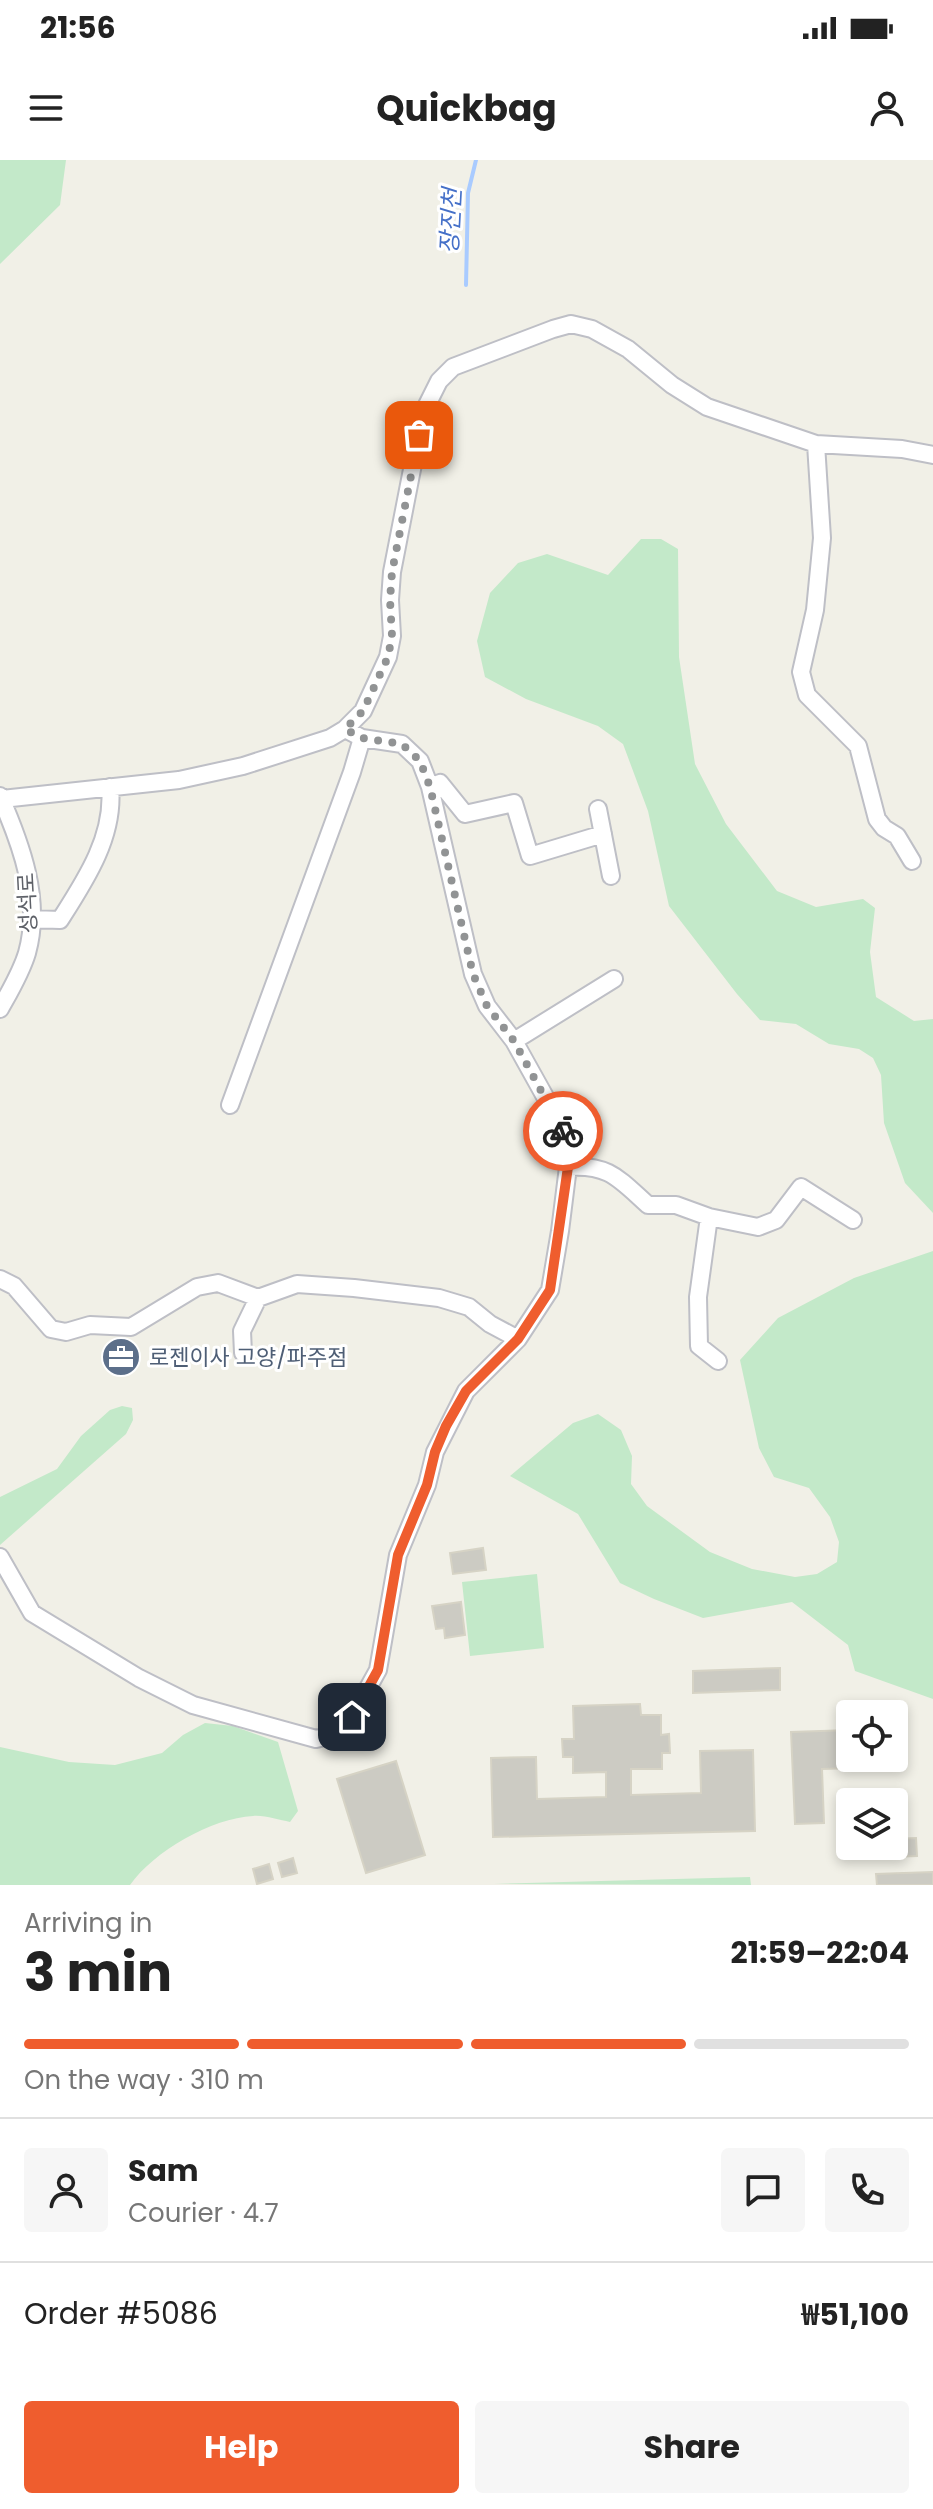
<!DOCTYPE html>
<html lang="en">
<head>
<meta charset="utf-8">
<style>
	body { margin:0; font-family:Poppins,"Noto Sans KR",sans-serif; background:#f6f6f6; color:#222; height:100vh; display:flex; flex-direction:column; font-size:30px; white-space:nowrap }
	* { box-sizing:border-box; margin:0 }
	p { font-size:26px; color:#767676 }
	.icon { flex:none; width:44px; height:44px; fill:none; stroke:currentColor; stroke-width:2; stroke-linecap:round; stroke-linejoin:round }
	.map { position:relative; height:1725px; overflow:hidden }
	.drawer { display:flex; flex-direction:column; background:#fff; flex:1 }
	.drawer>* { flex:none }
	.fabs { position:absolute; left:836px; top:1540px; display:grid; gap:16px }
	.fabs a { display:grid; place-items:center; width:72px; height:72px; border-radius:8px; background:#fff; box-shadow:0 4px 12px #0003; font-size:40px }
	.pin { position:absolute; display:grid; place-items:center; width:68px; height:68px; color:#fff; margin:-34px; border-radius:16px; box-shadow:0 4px 12px #0006 }
	.courier { position:absolute; display:grid; place-items:center; width:80px; height:80px; margin:-40px; border:6px solid #ef5d2e; border-radius:50%; background:#fff; color:#222; box-shadow:0 2px 10px #0007 }
	.overview em { font-style:normal; font-weight:700 }
	.overview div { display:flex; flex-direction:column-reverse }
	.overview { display:flex; align-items:center; justify-content:space-between; height:136px; padding:0 24px }
	h1 { font-size:52px; font-weight:700; line-height:60px }
	.bar { display:grid; grid-template-columns:repeat(4,1fr); gap:12px 8px; align-content:center; height:96px; padding:0 24px }
	.bar i { height:10px; border-radius:6px; background:#e0e0e0 }
	.bar .on { background:#ef5d2e }
	.bar p { grid-column:span 4 }
	.line { display:flex; align-items:center; gap:20px; padding:0 24px; border-top:2px solid #e0e0e0 }
	.line div { flex:1 }
	.round { display:grid; place-items:center; flex:none; width:84px; height:84px; border-radius:8px; background:#f6f6f6 }
	.cta { display:flex; gap:16px; margin-top:auto; padding:16px 24px }
	.cta a { flex:1; height:92px; border-radius:8px; background:#ef5d2e; color:#fff; font-size:32px; font-weight:700; line-height:92px; text-align:center }
	.cta a+a { background:#f6f6f6; color:#222 }
	.status { display:flex; justify-content:space-between; align-items:center; height:56px; padding:0 40px; background:#fff; direction:ltr }
	.status svg { height:22px; fill:currentColor }
	header { display:flex; justify-content:space-between; align-items:center; height:104px; padding:0 24px; background:#fff; font-size:36px; font-weight:700 }
	.map>svg:first-child { display:block }
	.green { fill:#c3e9c9 }
	.lines { fill:none; stroke-linecap:round; stroke-linejoin:round }
	.stream { stroke:#a9cbff; stroke-width:4 }
	.building { fill:#cccbc3; stroke:#d6d3c5; stroke-width:2 }
	.minor-casing { stroke:#bebfc6; stroke-width:20 }
	.minor { stroke:#fff; stroke-width:16 }
	.done { stroke:#919394; stroke-width:8; stroke-dasharray:0 14.4 }
	.route { stroke:#ef5d2e; stroke-width:10 }
	.labels { text-anchor:middle; stroke-width:6; stroke-linejoin:round; paint-order:stroke }
	.street-label { font-size:22px; fill:#5e6168; stroke:#fff }
	.service-label { font-size:22px; fill:#4e5e75; stroke:#fff; text-anchor:start }
	.water-label { font-size:24px; font-style:italic; fill:#4570c8; stroke:#fff }
</style>
</head>
<body>
<div class="status"><b>21:56</b><svg viewBox="0 0 49 12"><path d="M0 12V9h3v3zM5 12V6h3v6zM10 12V3h3v9zM15 12V0h3v12zM26 1h20v11H26zM47 4h2v5h-2z"/></svg></div>
<header><svg class="icon" aria-label="menu" viewBox="0 0 24 24"><path d="M4 6h16M4 12h16M4 18h16"/></svg>Quickbag<svg class="icon" aria-label="person" viewBox="0 0 24 24"><circle cx="12" cy="8" r="4"/><path d="M4 21q1-7 8-7t8 7"/></svg></header>
<div class="map">
<svg width="933" height="1725" viewBox="0 0 933 1725">
	<rect width="100%" height="100%" fill="#f1f0e7"/>
	<path class="green" d="M0 0H66L60 45 0 104Z
		M641 379H661L678 389 679 497 695 604 726 664 777 731 816 747 863 739 875 748 870 792 876 837 914 861 933 859V1053L905 1023 884 963 881 915 873 898 859 889 829 884 796 864 760 860 737 834 669 746 648 651 623 584 598 566 526 539 485 517 477 481 490 433 518 403 547 394 608 415Z
		M933 1091V1539L855 1511 848 1485 792 1442 703 1458 654 1439 620 1423 578 1354 510 1316 573 1263 598 1254 621 1270 632 1296 631 1324 647 1346 710 1392 752 1409 795 1417 817 1414 837 1402 839 1382 830 1357 809 1328 774 1317 759 1288 740 1200 778 1158 854 1118Z
		M122 1246 132 1248 133 1260 126 1274 0 1385V1337L57 1309 81 1276 110 1250Z
		M537 1414 544 1488 470 1496 462 1422Z
		M205 1563 233 1566 278 1582 298 1651 290 1662C279 1660 265 1655 253 1656 212 1658 154 1691 130 1725H0V1587L69 1602 115 1605 162 1593 183 1575Z
		M750 1717 751 1725 494 1724Z"/>
	<g class="lines">
		<path class="stream" d="M466 125 468 33 476 0"/>
	</g>
	<path class="building" d="M483 1388 486 1410 453 1414 450 1393Z
		M461 1442 465 1475 445 1478 444 1468 436 1469 432 1446Z
		M780 1508V1530L693 1533V1511Z
		M640 1544 641 1555H661V1575L669 1574 670 1593H662V1609H631V1635L701 1633 700 1591 753 1590 755 1671 493 1677 491 1598 536 1597 537 1639 606 1637V1612L573 1613V1597H563L562 1579H574L573 1546Z
		M850 1570V1598H885L886 1607 822 1609 824 1663 795 1664 791 1572Z
		M396 1601 425 1695 366 1713 337 1619Z
		M916 1678 917 1696 889 1697V1686H894V1679Z
		M293 1698 297 1713 282 1717 278 1703Z
		M269 1704 273 1719 257 1724 253 1709Z
		M933 1712V1725H877L876 1714Z"/>
	<g class="lines">
		<defs>
			<path id="minor" d="M816 284 822 378 815 450 801 512 807 535 858 586 877 659 884 668 897 676 912 701
				M430 627 440 623 465 654 514 643 530 696 603 674
				M0 636C21 684 42 740 27 793 21 813 10 831 0 849
				M2 639 179 620 243 606 330 578 345 569 363 551 388 497 392 476 390 440 392 412 423 253 439 221 453 207 553 169 571 164 592 169 628 189 672 225 707 247 816 284 902 289 933 295
				M598 649 611 716
				M32 759 60 760C85 721 115 676 110 627
				M514 881 614 819
				M230 945 352 612 362 578
				M568 1007C609 1004 619 1019 648 1045H676L709 1057 758 1067 776 1060 801 1027 853 1060
				M709 1057 698 1137 699 1186 718 1201
				M0 1119 14 1126 51 1169 66 1172 90 1165 131 1167 197 1127 218 1123 258 1138 297 1124 354 1128 439 1138 469 1147 490 1164 518 1179
				M243 1193 242 1171 258 1138
				M0 1397 32 1453 139 1518 193 1545 316 1579 333 1575 352 1557 378 1510 398 1395 427 1325 435 1292 466 1231 518 1179 550 1130 560 1071 568 1007 563 969 514 881 487 846 473 814 430 627 420 601 402 584 362 578 345 569"/>
		</defs>
		<use href="#minor" class="minor-casing"/>
		<use href="#minor" class="minor"/>
	</g>
	<g class="lines">
		<path class="done" d="M419 275 392 412 390 440 392 476 388 497 363 551 345 569 362 578 402 584 420 601 430 627 473 814 487 846 514 881 563 971"/>
		<path class="route" d="M352 1557 378 1510 398 1395 427 1325 435 1292 446 1266 466 1231 518 1179 550 1130 568 1007 563 971"/>
	</g>
	<defs>
		<symbol id="office-disc" viewBox="-11 -11 22 22"><circle r="9.5" fill="#5c6f8a" stroke="#fff"/><path d="M-6-3h4V-5.5h4V-3h4V5H-6ZM-1-4.5V-3h2v-1.5ZM-6 0V1H6V0Z" fill="#fff"/></symbol>
	</defs>
	<g fill-rule="evenodd">
		<use href="#office-disc" x="99" y="1175" width="44" height="44"/>
	</g>
	<g class="labels">
		<g class="street-label">
			<text transform="translate(27 743) rotate(-93)" y="8">성석로</text>
		</g>
		<g class="service-label">
			<text x="149" y="1205">로젠이사 고양/파주점</text>
		</g>
		<g class="water-label">
			<text transform="translate(451 61) rotate(-87)" y="8">장진천</text>
		</g>
	</g>
</svg>
<div class="fabs">
<a><svg class="icon" aria-label="locate" viewBox="0 0 24 24"><circle cx="12" cy="12" r="6"/><path d="M12 2v4M12 18v4M2 12h4M18 12h4"/></svg></a>
<a><svg class="icon" aria-label="layers" viewBox="0 0 24 24"><path d="M12 4l9 5-9 5-9-5zM3 14l9 5 9-5"/></svg></a>
</div>
<div class="pin" style="left:419px;top:275px;background:#ea580c"><svg class="icon" aria-label="bag" viewBox="0 0 24 24"><path d="M5 8h14l-1 12H6zM9 8a3 3 0 0 1 6 0"/></svg></div>
<div class="pin" style="left:352px;top:1557px;background:#1f2937"><svg class="icon" aria-label="home" viewBox="0 0 24 24"><path d="M3 11l9-7 9 7M6 9v11h12V9"/></svg></div>
<div class="courier" style="left:563px;top:971px"><svg class="icon" aria-label="bike" viewBox="0 0 24 24"><circle cx="6" cy="16" r="4"/><circle cx="18" cy="16" r="4"/><path d="M6 16l4-8h5l3 8M10 8l3 8H6M13 5h3"/></svg></div>
</div>
<section class="drawer">
<div class="overview"><div><h1>3 min</h1><p>Arriving in</p></div><em>21:59–22:04</em></div>
<div class="bar"><i class="on"></i><i class="on"></i><i class="on"></i><i></i><p>On the way · 310 m</p></div>
<div class="line" style="height:144px"><a class="round"><svg class="icon" aria-label="person" viewBox="0 0 24 24"><circle cx="12" cy="8" r="4"/><path d="M4 21q1-7 8-7t8 7"/></svg></a><div><b>Sam</b><p>Courier · 4.7</p></div><a class="round"><svg class="icon" aria-label="chat" viewBox="0 0 24 24"><path d="M4 5h16v11H9l-5 4z"/></svg></a><a class="round"><svg class="icon" aria-label="phone" viewBox="0 0 24 24"><path d="M5 4h4l2 5-3 2q2 4 5 5l2-3 5 2v4C11 20 4 13 5 4z"/></svg></a></div>
<div class="line" style="height:104px"><div>Order #5086</div><b>₩51,100</b></div>
<div class="cta"><a>Help</a><a>Share</a></div>
</section>
</body>
</html>
